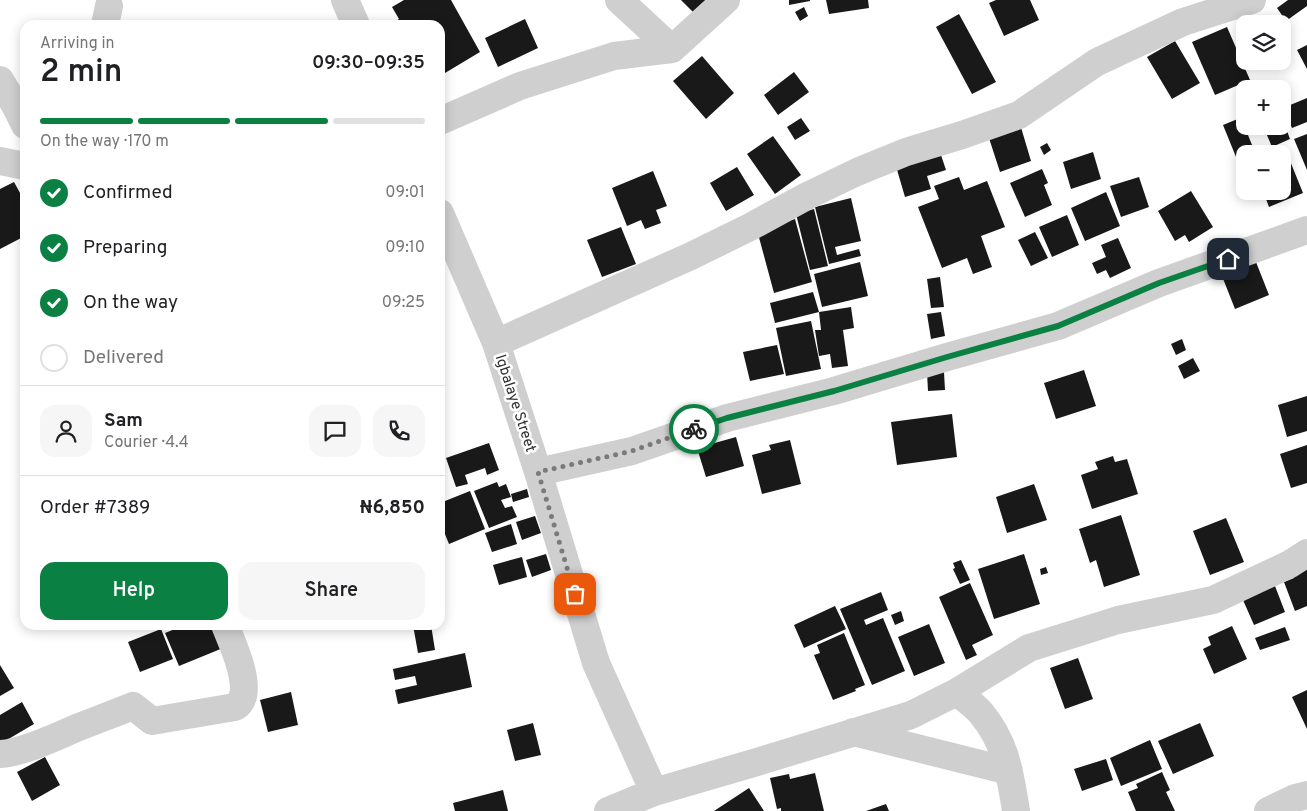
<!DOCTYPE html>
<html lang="en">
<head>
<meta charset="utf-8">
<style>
	body { margin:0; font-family:Overpass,sans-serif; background:#f6f6f6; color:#202124; height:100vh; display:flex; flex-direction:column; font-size:19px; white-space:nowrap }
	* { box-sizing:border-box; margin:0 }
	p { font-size:16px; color:#757577 }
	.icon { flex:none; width:28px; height:28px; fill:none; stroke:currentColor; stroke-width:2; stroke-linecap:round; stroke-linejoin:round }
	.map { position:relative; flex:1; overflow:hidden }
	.side { position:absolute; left:20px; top:20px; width:425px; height:610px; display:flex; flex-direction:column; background:#fff; border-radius:15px; box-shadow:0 2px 12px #0003 }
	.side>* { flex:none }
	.buttons { position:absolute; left:1236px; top:15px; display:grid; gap:10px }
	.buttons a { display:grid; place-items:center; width:55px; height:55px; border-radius:10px; background:#fff; box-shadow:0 2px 12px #0003; font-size:25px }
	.pin { position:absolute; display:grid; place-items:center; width:42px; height:42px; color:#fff; margin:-21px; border-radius:10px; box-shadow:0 2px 8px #0006 }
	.courier { position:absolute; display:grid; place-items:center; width:50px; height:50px; margin:-25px; border:4px solid #0b8043; border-radius:50%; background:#fff; color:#222; box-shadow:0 1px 6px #0007 }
	.summary em { font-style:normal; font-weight:600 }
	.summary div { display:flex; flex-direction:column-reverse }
	.summary { display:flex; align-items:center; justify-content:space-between; height:85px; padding:0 20px }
	h1 { font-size:32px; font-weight:600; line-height:38px }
	.bar { display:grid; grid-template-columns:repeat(4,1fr); gap:8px 5px; align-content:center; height:60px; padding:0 20px }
	.bar i { height:6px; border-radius:4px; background:#e0e0e0 }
	.bar .selected { background:#0b8043 }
	.bar p { grid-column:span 4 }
	.line { display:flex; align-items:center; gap:12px; padding:0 20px; border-top:1px solid #e0e0e0 }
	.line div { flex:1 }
	.round { display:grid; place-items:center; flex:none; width:52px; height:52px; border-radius:15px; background:#f6f6f6 }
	ol { padding:0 20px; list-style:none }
	li { display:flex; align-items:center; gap:15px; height:55px }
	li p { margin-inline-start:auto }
	li .icon { padding:5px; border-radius:50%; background:#0b8043; color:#fff; stroke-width:4 }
	li:last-child { color:#757577 }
	li i { width:28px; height:28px; border:2px solid #e0e0e0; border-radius:50% }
	.action { display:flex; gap:10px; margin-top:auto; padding:10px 20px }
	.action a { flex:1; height:58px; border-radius:15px; background:#0b8043; color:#fff; font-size:20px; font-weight:600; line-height:58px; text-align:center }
	.action a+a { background:#f6f6f6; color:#202124 }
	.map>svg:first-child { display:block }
	.building { fill:#191919 }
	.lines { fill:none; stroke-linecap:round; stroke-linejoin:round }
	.minor { stroke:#cfcfcf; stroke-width:28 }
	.done { stroke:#7a7a7a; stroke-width:5; stroke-dasharray:0 9 }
	.route { stroke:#0b8043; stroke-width:6 }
	.labels { text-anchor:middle; stroke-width:5; stroke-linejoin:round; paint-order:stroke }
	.street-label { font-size:15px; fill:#323232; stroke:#fff }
</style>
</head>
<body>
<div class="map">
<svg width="1307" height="811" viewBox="0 0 1307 811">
	<rect width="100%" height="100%" fill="#fff"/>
	<path class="building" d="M404 0H451L480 52 440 76V25H393L392 24 399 19 392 7Z
		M681 0H706L693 12Z
		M789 0H810V1L789 5Z
		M826 0H868L869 8 829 14Z
		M996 0H1030L1039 20 1004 36 989 3Z
		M1288 0H1307V6L1286 21 1277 8Z
		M804 7 808 16 800 21 795 12Z
		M959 14 996 82 972 94 936 27Z
		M525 19 538 48 498 67 485 38Z
		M1227 27 1250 80 1215 95 1192 42Z
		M1175 41 1200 83 1172 99 1147 57Z
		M1307 45V69L1297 50Z
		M702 56 734 93 706 119 673 81Z
		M794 72 809 92 778 115 764 95Z
		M1307 98V122L1292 128 1283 108Z
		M1245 116V126H1282L1283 120 1290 139 1272 147 1264 128 1248 135 1254 150 1236 157 1223 125Z
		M801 118 810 131 795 140 787 127Z
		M1020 124 1031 161 1000 172 988 135Z
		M1307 134V170L1294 139Z
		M773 136 801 175 775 194 747 154Z
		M1047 143 1051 150 1044 155 1040 147Z
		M1284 146 1303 193 1269 207 1263 191H1282V154H1265Z
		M939 149 946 170 927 176 931 189 905 197 895 163Z
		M1093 152 1101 179 1071 189 1063 162Z
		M737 167 754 195 726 211 710 183Z
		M1042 169 1048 183 1044 185 1052 205 1025 217 1010 183Z
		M653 171 667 206 656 210 661 223 645 229 641 220 627 226 612 188Z
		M959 177 964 190 987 181 1005 227 981 236 992 267 973 274 967 258 942 268 918 207 939 199 934 186Z
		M1139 177 1149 207 1121 217 1110 186Z
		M14 182 25 202V236L0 249V189Z
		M1191 191 1213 227 1189 242 1185 235 1175 241 1158 211Z
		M1106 192 1120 226 1085 241 1071 208Z
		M851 198 861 241 835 247 837 255 859 249 861 256 829 264 815 207Z
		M814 209 828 266 810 270 796 214Z
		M1067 215 1079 245 1052 257 1039 227Z
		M795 219 812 282 774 293 757 230Z
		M621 227 636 264 602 277 587 240Z
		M1035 232 1048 258 1031 266 1018 240Z
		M1118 238 1131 268 1110 278 1106 270 1097 274 1092 263 1106 257 1101 245Z
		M860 262 868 296 822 307 814 274Z
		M1256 262 1269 295 1235 309 1222 276Z
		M940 277 944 307 931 308 927 279Z
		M813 292 819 312 775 323 770 303Z
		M851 307 854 328 843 330 848 366 832 368 830 354 819 356 815 330H821L819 312Z
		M941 312 945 336 931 339 927 314Z
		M811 321 821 369 786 376 776 328Z
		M1182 339 1186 350 1176 355 1171 344Z
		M777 345 784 374 750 381 743 352Z
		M1193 358 1200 371 1184 379 1178 366Z
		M1084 370 1096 406 1056 419 1044 383Z
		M944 372 945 390 928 391 927 373Z
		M1307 396V431L1287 437 1278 405Z
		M952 414 957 457 897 465 891 422Z
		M736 437 744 466 706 477 697 448Z
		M790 440 801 484 762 494 752 455 771 450 769 445Z
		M489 443 499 470 487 475 485 468 465 475 468 484 456 487 446 458Z
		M1307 445V483L1291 488 1280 454Z
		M1113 456 1115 462 1127 459 1138 494 1092 509 1081 475 1098 469 1095 462Z
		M497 482 499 487 506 484 511 497 501 500 505 508 512 506 517 517 489 528 474 491Z
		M1034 484 1047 520 1007 533 996 497Z
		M527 489 529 497 513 502 511 494Z
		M470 491 485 529 449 544 440 522V503Z
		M1121 515 1140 575 1104 587 1096 560 1090 563 1079 529Z
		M535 516 541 533 522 540 516 522Z
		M1226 518 1244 562 1210 575 1193 531Z
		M511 524 517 544 492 552 485 533Z
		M546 554 551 570 532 577 526 560Z
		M1024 554 1040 604 994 619 978 569Z
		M522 557 527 577 499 585 493 565Z
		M961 560 970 580 960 584 953 569 955 568 953 563Z
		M1046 567 1048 573 1041 575 1040 569Z
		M1307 567V606L1295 611 1284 582 1294 578 1292 573Z
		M970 583 993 635 972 645 977 655 966 660 939 597Z
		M1275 586 1285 612 1254 625 1243 600Z
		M881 592 888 610 864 620 866 625 883 618 905 671 872 685 840 609Z
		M835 606 846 629 804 648 794 625Z
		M901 611 904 621 895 625 891 615Z
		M929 624 945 663 914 676 898 637Z
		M185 625H213L223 648 179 666 165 633Z
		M413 625H431L435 650 418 653Z
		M1232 626 1247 659 1214 674 1203 649 1211 645 1208 637Z
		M1285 627 1290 640 1260 650 1255 638Z
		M161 629 173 659 140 672 128 642Z
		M844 633 865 685 855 689 856 691 833 700 814 655 820 653 817 645Z
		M465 653 472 687 398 704 395 690 417 685 415 676 395 680 393 669Z
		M1078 658 1093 699 1065 709 1050 668Z
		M0 665 14 688 0 696Z
		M1307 690V729L1292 697Z
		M291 692 298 725 268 732 260 700Z
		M22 702 34 724 0 744V715Z
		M533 723 541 755 515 761 507 730Z
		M1200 723 1214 756 1173 774 1158 741Z
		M1150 740 1162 769 1121 786 1110 758Z
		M45 757 60 785 32 801 17 772Z
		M1106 759 1113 780 1082 791 1074 769Z
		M1162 772 1170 790 1166 792 1175 811H1136L1128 792 1138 788 1136 784Z
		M815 773 824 811H781V808L777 809 770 778 789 774 790 779Z
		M749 788 764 811H714Z
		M503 790 508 811H455L453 803Z
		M886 804 889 811H866Z"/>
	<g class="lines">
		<path class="minor" d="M345 0 356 25
			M619 0 672 49
			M105 25 109 6
			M0 80 15 105 25 125
			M440 121 520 86 614 56 672 49 726 0
			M0 161 25 166
			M440 213 496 343 538 472 596 663 654 792
			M496 343 691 256 750 227 807 196 857 172 906 152 962 135 1019 115 1097 62 1183 22 1252 0
			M538 472 632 451 727 418 834 391 947 357 1058 326 1159 283 1307 230
			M957 692C965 699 974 705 981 713 1006 743 1010 773 1016 811
			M853 732 1009 771
			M0 754C21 753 54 738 74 729 94 721 113 714 133 706L152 721 235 707C257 694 232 643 225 625
			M608 811 654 792 757 762 911 715 957 692 1029 648 1118 620 1213 600 1290 564 1307 553
			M1268 811 1295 798 1307 795"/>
	</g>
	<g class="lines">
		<path class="done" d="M575 594 538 472 632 451 694 429"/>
		<path class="route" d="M694 429 727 418 834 391 947 357 1058 326 1159 283 1228 259"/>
	</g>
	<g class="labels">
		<g class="street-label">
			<text transform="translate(516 403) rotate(72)" y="5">Igbalaye Street</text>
		</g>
	</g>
</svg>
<div class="buttons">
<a><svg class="icon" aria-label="layers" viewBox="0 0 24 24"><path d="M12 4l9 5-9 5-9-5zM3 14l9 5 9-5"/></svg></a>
<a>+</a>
<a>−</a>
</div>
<div class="pin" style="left:575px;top:594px;background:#ea580c"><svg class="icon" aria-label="bag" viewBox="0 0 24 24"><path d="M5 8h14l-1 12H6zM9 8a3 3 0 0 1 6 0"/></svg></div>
<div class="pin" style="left:1228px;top:259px;background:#1f2937"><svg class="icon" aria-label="home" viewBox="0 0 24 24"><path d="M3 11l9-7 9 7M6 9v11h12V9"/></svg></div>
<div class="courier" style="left:694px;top:429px"><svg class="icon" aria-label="bike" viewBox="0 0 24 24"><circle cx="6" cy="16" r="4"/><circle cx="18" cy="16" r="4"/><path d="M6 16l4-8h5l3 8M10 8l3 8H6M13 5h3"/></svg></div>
<section class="side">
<div class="summary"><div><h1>2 min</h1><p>Arriving in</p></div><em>09:30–09:35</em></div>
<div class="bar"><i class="selected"></i><i class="selected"></i><i class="selected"></i><i></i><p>On the way · 170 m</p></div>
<ol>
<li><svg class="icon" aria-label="check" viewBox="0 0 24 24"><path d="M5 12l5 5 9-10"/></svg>Confirmed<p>09:01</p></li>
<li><svg class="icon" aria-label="check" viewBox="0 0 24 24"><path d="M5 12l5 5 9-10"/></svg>Preparing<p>09:10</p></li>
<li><svg class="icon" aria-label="check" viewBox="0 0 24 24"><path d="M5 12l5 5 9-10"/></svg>On the way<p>09:25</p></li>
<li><i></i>Delivered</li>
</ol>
<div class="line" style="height:90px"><a class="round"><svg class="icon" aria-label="person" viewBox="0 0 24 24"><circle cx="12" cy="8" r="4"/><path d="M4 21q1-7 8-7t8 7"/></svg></a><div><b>Sam</b><p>Courier · 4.4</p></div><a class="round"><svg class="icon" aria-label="chat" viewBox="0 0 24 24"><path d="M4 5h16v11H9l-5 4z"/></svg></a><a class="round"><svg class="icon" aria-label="phone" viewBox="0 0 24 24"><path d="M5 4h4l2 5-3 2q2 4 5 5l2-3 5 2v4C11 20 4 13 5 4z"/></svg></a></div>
<div class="line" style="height:65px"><div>Order #7389</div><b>₦6,850</b></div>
<div class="action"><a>Help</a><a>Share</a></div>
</section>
</div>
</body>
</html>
